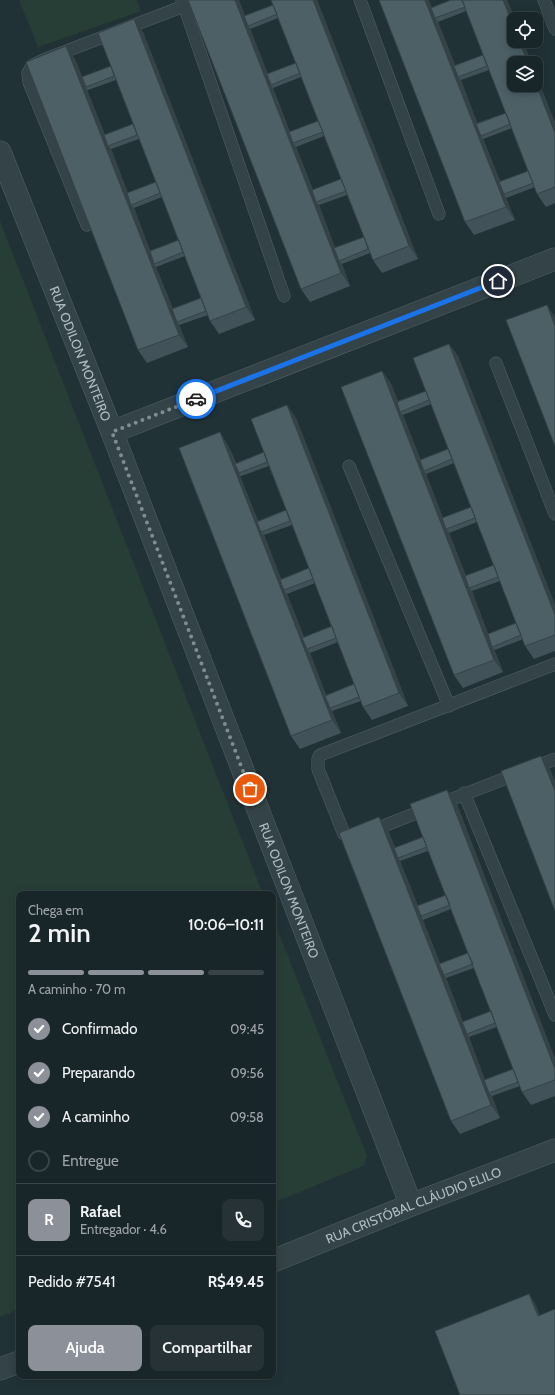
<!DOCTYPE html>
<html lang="pt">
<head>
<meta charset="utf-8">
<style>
	body { margin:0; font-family:Cabin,sans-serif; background:#263235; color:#f1f3f6; height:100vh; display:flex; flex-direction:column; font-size:15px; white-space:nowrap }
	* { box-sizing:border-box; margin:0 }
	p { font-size:13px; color:#9fa5a8 }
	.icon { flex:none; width:22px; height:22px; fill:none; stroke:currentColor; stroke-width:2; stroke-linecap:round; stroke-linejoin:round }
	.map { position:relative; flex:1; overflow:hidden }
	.drawer { position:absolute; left:16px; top:891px; width:260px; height:488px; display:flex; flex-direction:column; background:#192629; border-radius:8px; box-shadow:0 2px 10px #0003,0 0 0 1px #374346 }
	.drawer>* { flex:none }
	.fabs { position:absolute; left:507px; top:12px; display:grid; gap:8px }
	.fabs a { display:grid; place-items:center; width:36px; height:36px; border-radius:8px; background:#192629; box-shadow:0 2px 10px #0003,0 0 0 1px #374346; font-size:20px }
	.pin { position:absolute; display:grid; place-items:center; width:34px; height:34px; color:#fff; margin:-17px; border:2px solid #fff; border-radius:50%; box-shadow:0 1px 4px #0007 }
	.courier { position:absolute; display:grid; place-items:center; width:40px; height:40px; margin:-20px; border:3px solid #1a73e8; border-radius:50%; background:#fff; color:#222; box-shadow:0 1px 5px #0007 }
	.overview em { font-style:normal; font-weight:600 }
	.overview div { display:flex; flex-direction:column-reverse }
	.overview { display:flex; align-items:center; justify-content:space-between; height:68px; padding:0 12px }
	h1 { font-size:26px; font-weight:600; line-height:30px }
	.bar { display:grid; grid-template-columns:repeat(4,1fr); gap:6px 4px; align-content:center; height:48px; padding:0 12px }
	.bar i { height:5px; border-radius:3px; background:#374346 }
	.bar .current { background:#8c9099 }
	.bar p { grid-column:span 4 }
	.line { display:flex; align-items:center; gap:10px; padding:0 12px; border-top:1px solid #374346 }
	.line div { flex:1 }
	.round { display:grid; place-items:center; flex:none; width:42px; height:42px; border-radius:8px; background:#263235 }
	ol { padding:0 12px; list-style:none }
	li { display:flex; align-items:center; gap:12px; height:44px }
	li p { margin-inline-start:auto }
	li .icon { padding:4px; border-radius:50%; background:#8c9099; color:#fff; stroke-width:4 }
	li:last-child { color:#9fa5a8 }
	li i { width:22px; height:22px; border:2px solid #374346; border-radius:50% }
	.button { display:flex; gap:8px; margin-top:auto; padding:8px 12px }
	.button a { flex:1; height:46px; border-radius:8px; background:#8c9099; color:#fff; font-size:16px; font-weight:600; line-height:46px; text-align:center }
	.button a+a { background:#263235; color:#f1f3f6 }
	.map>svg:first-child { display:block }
	.green { fill:#273e36 }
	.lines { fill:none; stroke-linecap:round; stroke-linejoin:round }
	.service-casing { stroke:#516165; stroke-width:13 }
	.minor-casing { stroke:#516165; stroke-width:23 }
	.service { stroke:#344347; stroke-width:12 }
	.minor { stroke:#344347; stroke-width:22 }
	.wall { fill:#415358; fill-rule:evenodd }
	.shaded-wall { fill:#354347 }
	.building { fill:#4c6066; stroke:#354347 }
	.done { stroke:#7d8d93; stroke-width:4; stroke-dasharray:0 7.2 }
	.route { stroke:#1a73e8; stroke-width:5 }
	.labels { text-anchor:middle; stroke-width:3; stroke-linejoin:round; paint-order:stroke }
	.street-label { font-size:13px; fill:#aebec4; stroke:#1a282c }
</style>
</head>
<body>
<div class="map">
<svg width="555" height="1395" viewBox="0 0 555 1395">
	<rect width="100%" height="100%" fill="#213237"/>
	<path class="green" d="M19 0H137L141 11 38 47Z
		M0 221 263 894H19V1309L0 1317Z
		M273 918 367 1156 365 1165 273 1203Z"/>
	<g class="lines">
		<defs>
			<path id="service" d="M182 0 284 296
				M360 0 439 214
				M544 0 555 29
				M87 225 29 82 28 73 33 65 43 60 184 6
				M496 363 555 514
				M349 466 449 706
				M555 664 320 755 318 759V769L344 834 355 837 555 759
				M464 793 555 1015"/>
			<g id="minor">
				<path id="s1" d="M0 152 112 432 411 1205"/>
				<path d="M112 432 555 259"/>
				<path id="s2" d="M273 1261 411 1205 555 1150"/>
				<path d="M0 1369 19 1362"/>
			</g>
		</defs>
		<use href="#service" class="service-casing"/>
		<use href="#minor" class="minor-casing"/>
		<use href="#service" class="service"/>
		<use href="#minor" class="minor"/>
	</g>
	<path class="wall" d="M271 0H317L418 259 382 273 373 260 370 253 342 264 350 286 310 302 301 289 245 16 273 5ZM278 18 296 63 267 74 250 28V29ZM301 77 318 121 290 132 273 88ZM324 136 341 179 313 190 296 147ZM347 195 364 237 335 248 319 205Z
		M451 0H507L515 19H514L555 123V203L546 207 537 194 535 187 506 198 515 220 474 235 465 222 432 7ZM466 11 483 55 455 65 438 22ZM489 70 506 113 477 123 461 80ZM512 128 528 171 500 181 483 139Z
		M143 32 255 320 219 334 210 321 208 315 179 325 188 347 147 363 138 350 75 59 82 77 111 66ZM116 80 133 124 105 135 87 90H88ZM139 139 156 182 128 193 111 149ZM162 197 178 240 150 251 134 208ZM185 256 201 298 173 309 156 267Z
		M449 344 458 356 555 605V651L534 659 525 646 523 639 495 650 494 649 503 672 463 688 454 675 382 371 391 384 398 401 426 391ZM431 404 448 449 420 460 403 415ZM454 463 471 507 443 518 426 474ZM477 522 494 565 466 576 449 533ZM500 581 516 623 488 634 472 591Z
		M296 418 408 706 372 720 363 707 361 701 332 711 341 733 300 749 291 736 228 445 236 463 264 452ZM269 466 286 510 258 521 240 476H241ZM292 525 309 568 281 579 264 535ZM315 583 332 626 304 637 287 594ZM338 642 354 684 326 695 310 653Z
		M456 802 555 1059V1096L531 1105 522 1092 520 1086 492 1096 500 1118 460 1134 451 1121 388 830 395 848 423 837ZM428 851 446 895 418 906 400 861ZM451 909 468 953 440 964 423 920ZM474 968 491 1011 463 1022 446 978ZM497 1027 514 1069 485 1080 469 1037Z"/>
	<path class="shaded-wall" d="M235 0H239L249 25 248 26 250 28 272 84 271 85 273 88 294 143H293L296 147 317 202H316L319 205 340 260 339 261 342 264 350 286 341 273Z
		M313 0H317L418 259 409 246Z
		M425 0H429L436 18H435L438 22 459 76 458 77 461 80 482 136H481L483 139 505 194H504L506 198 515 220 506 207Z
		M503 0H507L515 19H514V28Z
		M134 19 143 32 255 320 246 307Z
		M519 41H523L532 63H528Z
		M66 46 75 59 86 87 87 90 109 146H108L111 149 132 204 131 205 134 208 155 263 154 264 156 267 178 322H177L179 325 188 347 179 335Z
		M536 74 555 123V133L536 84Z
		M547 305 555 317V326Z
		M449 344 458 356 555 605V615Z
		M382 371 391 384 402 411 400 412 403 415 425 470 424 471 426 474 447 529H446L449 532 470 588H469L472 591 493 646 492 647 494 649 503 672 494 660Z
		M287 405 296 418 408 706 399 693Z
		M220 432 228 445 239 473 240 476 262 532H261L264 535 285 590H284L287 594 308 649H307L310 653 331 708H330L332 711 341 733 332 720Z
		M541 756 550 769 555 781V791Z
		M447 790 456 802 555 1059V1069Z
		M379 817 388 830 399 857 398 858 400 861 422 916H421L423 920 445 975H444L446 978 467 1034 469 1037 490 1093H489L492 1096 500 1118 491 1105Z
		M529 1294 535 1303 544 1325 538 1316Z"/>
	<path class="building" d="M188 0H235L341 273 301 289Z
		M271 0H313L409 246 373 260Z
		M379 0H425L506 207 465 222Z
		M451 0H462L465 7 435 18 431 8Z
		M462 0H503L514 28V41H519L528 63H514V85H536V84L555 133V187L537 194Z
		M273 5 277 14 248 26 244 16Z
		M134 19 246 307 210 321 98 33Z
		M66 46 179 335 138 350 26 62Z
		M483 55 487 66 458 77 454 66Z
		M296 63 300 73 271 85 267 74Z
		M111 66 114 76 86 87 82 77Z
		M506 113 510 124 481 136 476 124Z
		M318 121 323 132 293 143 289 132Z
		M133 124 137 135 108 146 104 135Z
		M528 171 533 183 504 194 499 182Z
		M341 179 346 191 316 202 312 190Z
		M156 182 160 193 131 205 127 193Z
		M364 237 368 249 339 261 334 248Z
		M179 240 183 252 154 264 150 251Z
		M201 298 206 311 177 322 172 309Z
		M547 305 555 326V446L506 320Z
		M449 344 555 615V635L525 646 413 358Z
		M382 371 494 660 454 675 341 387Z
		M426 391 429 400 400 412 397 402Z
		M287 405 399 693 363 707 251 419Z
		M220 432 332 720 291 736 179 448Z
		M448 449 452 459 424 471 420 460Z
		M264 452 267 462 239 473 235 464Z
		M471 507 475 518 446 529 442 518Z
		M286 510 290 521 261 532 257 522Z
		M494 565 498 577 469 588 465 576Z
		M309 568 313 579 284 590 280 580Z
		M516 623 521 635 492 647 488 634Z
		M332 626 336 638 307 649 302 638Z
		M354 684 359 697 330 708 325 696Z
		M541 756 555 791V911L501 771Z
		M447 790 555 1069V1080L522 1092 410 804Z
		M379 817 491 1105 451 1121 339 833Z
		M423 837 427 847 398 858 394 848Z
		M446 895 450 905 421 916 417 906Z
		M468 953 473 964 444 975 439 964Z
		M491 1011 495 1023 467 1034 462 1022Z
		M513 1069 518 1082 489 1093 484 1080Z
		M529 1294 538 1316 555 1309V1395H460L435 1331Z"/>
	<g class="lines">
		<path class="done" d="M196 399 112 432 250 789"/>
		<path class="route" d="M196 399 498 281"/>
	</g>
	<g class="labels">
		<g class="street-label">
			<text dy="5" stroke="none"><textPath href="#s1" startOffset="217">RUA ODILON MONTEIRO</textPath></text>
			<text dy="5" stroke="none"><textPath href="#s1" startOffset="793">RUA ODILON MONTEIRO</textPath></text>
			<text dy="5" stroke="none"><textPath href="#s2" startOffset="151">RUA CRISTÓBAL CLÁUDIO ELILO</textPath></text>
		</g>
	</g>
</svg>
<div class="fabs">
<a><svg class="icon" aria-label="locate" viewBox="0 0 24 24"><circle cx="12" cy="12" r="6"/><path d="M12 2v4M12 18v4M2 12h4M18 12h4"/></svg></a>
<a><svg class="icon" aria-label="layers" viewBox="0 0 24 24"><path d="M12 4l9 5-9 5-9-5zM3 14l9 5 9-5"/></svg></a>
</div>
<div class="pin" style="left:250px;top:789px;background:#ea580c"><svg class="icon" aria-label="bag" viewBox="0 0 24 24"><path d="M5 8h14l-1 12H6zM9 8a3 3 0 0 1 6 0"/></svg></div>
<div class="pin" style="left:498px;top:281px;background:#1f2937"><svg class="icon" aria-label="home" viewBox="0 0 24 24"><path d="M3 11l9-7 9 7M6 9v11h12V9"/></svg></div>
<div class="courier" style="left:196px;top:399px"><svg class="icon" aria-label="car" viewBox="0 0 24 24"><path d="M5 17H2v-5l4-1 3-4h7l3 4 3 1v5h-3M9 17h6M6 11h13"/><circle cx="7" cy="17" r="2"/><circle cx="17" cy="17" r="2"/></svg></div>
<section class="drawer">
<div class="overview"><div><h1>2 min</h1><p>Chega em</p></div><em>10:06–10:11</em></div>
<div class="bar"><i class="current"></i><i class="current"></i><i class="current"></i><i></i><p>A caminho · 70 m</p></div>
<ol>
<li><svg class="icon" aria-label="check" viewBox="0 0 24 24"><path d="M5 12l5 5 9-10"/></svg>Confirmado<p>09:45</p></li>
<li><svg class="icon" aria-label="check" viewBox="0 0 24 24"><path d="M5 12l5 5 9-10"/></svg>Preparando<p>09:56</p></li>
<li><svg class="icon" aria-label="check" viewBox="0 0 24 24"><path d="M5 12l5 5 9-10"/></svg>A caminho<p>09:58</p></li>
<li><i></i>Entregue</li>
</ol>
<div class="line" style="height:72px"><b class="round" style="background:#8c9099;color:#fff">R</b><div><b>Rafael</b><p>Entregador · 4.6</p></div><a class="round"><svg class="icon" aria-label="phone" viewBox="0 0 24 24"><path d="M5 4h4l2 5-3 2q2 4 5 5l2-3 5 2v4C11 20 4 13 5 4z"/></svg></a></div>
<div class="line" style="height:52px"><div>Pedido #7541</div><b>R$49.45</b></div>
<div class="button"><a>Ajuda</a><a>Compartilhar</a></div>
</section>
</div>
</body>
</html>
